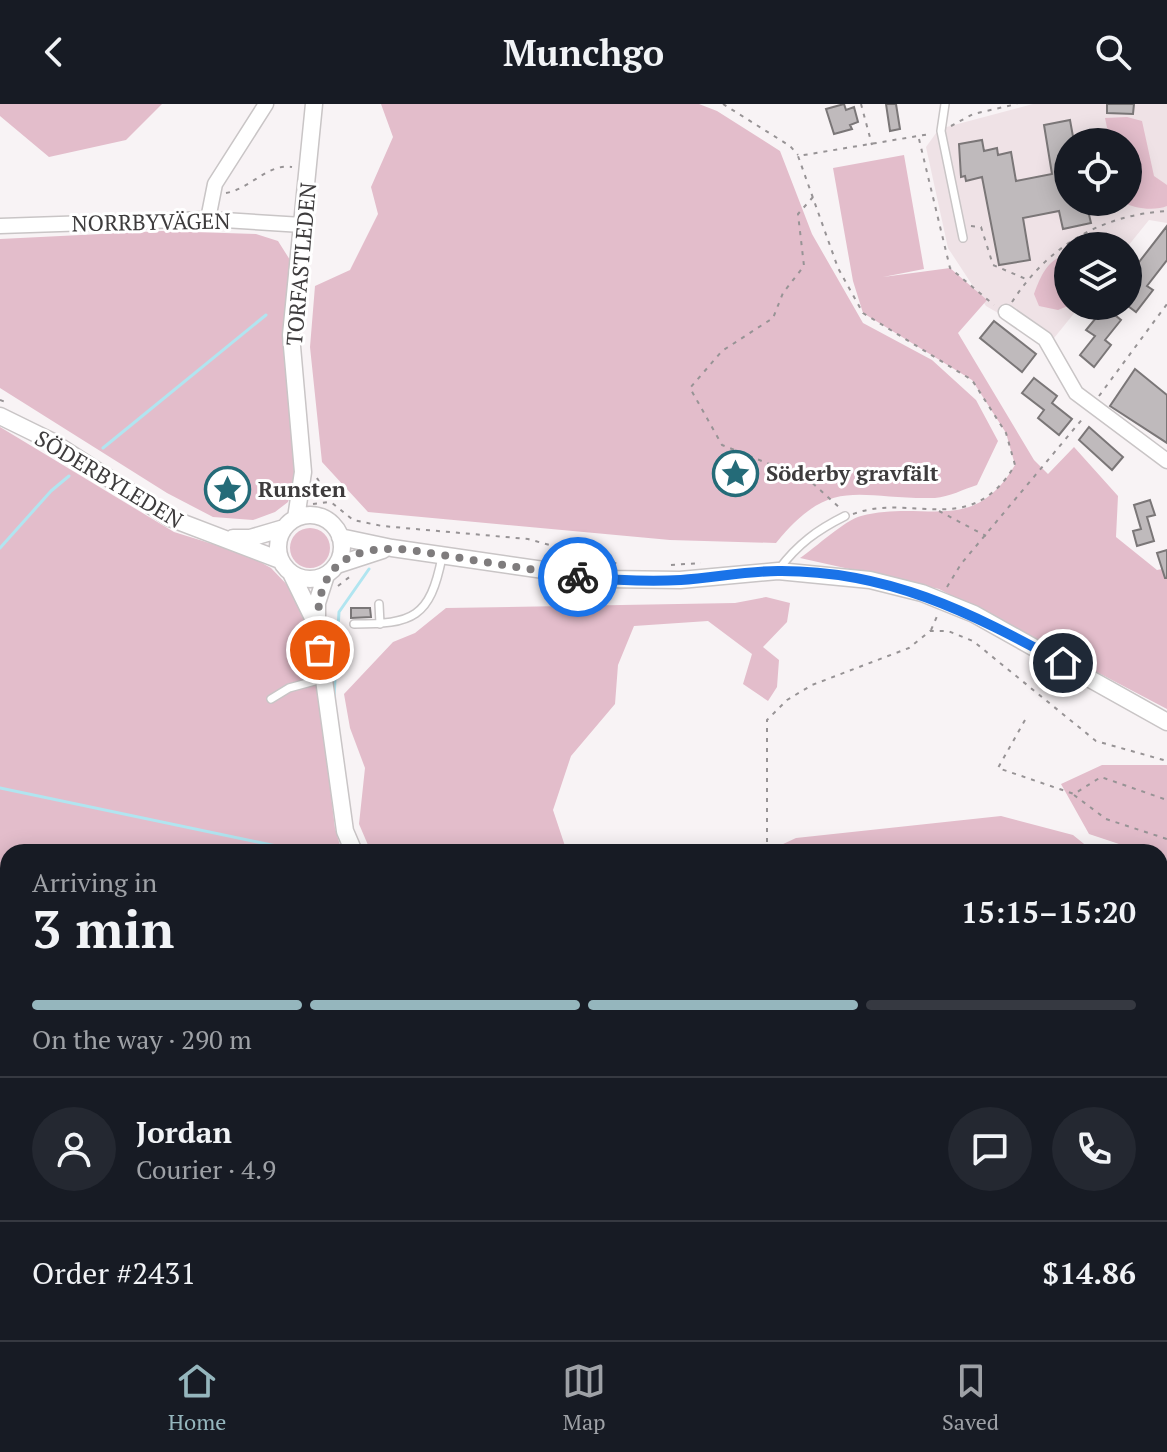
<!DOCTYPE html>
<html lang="en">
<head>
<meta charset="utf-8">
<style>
	body { margin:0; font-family:"PT Serif",serif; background:#242831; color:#f1f3f6; height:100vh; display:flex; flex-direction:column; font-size:30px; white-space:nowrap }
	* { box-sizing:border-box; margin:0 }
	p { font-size:26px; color:#9ea1a6 }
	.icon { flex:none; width:44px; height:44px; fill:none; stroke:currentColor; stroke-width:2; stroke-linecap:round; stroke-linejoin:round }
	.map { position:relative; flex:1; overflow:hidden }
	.panel { position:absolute; left:0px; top:740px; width:1168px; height:496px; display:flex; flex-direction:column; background:#171b24; border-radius:24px 24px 0 0; box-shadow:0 4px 20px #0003 }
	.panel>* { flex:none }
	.tools { position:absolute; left:1054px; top:24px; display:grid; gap:16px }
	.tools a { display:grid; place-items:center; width:88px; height:88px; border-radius:50%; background:#171b24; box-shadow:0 4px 20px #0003; font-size:40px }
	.pin { position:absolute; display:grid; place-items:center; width:68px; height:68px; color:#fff; margin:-34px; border:4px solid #fff; border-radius:50%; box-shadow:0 2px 8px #0007 }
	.courier { position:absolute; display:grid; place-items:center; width:80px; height:80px; margin:-40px; border:6px solid #1a73e8; border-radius:50%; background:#fff; color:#222; box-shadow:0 2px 10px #0007 }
	.overview em { font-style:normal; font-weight:600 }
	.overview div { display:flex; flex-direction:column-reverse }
	.overview { display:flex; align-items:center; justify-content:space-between; height:136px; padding:0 32px }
	h1 { font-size:52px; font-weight:600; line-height:60px }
	.bar { display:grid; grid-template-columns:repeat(4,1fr); gap:12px 8px; align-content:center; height:96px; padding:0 32px }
	.bar i { height:10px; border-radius:6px; background:#363941 }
	.bar .active { background:#95b6bd }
	.bar p { grid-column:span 4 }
	.line { display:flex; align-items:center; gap:20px; padding:0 32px; border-top:2px solid #363941 }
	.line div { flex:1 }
	.round { display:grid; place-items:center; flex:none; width:84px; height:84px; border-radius:42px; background:#242831 }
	header { display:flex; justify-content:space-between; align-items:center; height:104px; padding:0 32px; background:#171b24; font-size:36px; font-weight:600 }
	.dock { display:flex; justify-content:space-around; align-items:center; height:112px; border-top:2px solid #363941; background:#171b24; font-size:22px; color:#9ea1a6 }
	.dock a { display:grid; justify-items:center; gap:4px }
	.dock .active { color:#95b6bd }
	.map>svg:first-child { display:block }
	.built { fill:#efe2e6; fill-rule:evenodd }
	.green { fill:#e3bdcb }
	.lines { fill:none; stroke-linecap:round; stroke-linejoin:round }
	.stream { stroke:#b1e5f0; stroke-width:3 }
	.building { fill:#bfbabc; stroke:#7a7677; stroke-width:2 }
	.service-casing { stroke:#c9c5c6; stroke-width:10 }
	.minor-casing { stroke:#c9c5c6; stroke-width:17 }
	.tertiary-casing { stroke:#c9c5c6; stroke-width:19 }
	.motorway-casing { stroke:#c9c5c6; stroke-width:27 }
	.path { stroke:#979395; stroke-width:2; stroke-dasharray:4 6; stroke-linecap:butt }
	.service { stroke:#fff; stroke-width:7 }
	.minor { stroke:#fff; stroke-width:14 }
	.tertiary { stroke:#fff; stroke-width:16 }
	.motorway { stroke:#fff; stroke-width:24 }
	.done { stroke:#7f7c7d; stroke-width:8; stroke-dasharray:0 14.4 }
	.route { stroke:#1a73e8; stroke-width:10 }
	.labels { text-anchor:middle; stroke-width:6; stroke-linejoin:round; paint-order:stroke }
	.street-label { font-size:22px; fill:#3e3c3d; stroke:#fff }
	.poi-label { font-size:22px; font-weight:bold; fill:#3e3c3d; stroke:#fff; text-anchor:start }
</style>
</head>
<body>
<header><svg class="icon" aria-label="back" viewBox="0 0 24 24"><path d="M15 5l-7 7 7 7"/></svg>Munchgo<svg class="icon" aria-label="search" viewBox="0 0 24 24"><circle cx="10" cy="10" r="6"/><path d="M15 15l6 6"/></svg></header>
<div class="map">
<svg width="1167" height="1236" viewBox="0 0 1167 1236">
	<rect width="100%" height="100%" fill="#f8f3f5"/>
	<path class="built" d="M1033 0H1167V119L1149 116 1128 142H1068V202H1080L1050 239 986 202 948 144 926 43 939 25ZM1068 38H1128V98H1068Z
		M1167 967V1139L1160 1136V989Z
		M0 1155H8V1228H493L492 1236H0Z"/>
	<path class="green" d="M0 0H162L126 36 49 53 0 12Z
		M381 0H699L717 7 780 47 812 130 863 219 932 256 976 296 998 337 977 381C964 385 949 393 935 394 858 396 832 370 776 439L670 436 368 408 322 358 310 243 315 182 350 166 378 110 371 83 393 33Z
		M1127 13 1142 17 1154 72 1167 81V102C1156 107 1133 105 1124 98H1128V38L1109 33 1105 14Z
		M904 51 924 165 883 173 950 164 987 196 958 229 1034 356 1048 370 1074 343 1118 392 1116 433 1157 466 1167 464V605L939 485 800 454C815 444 845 416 861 412 927 395 972 433 1015 361L1006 329 972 276 863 209 853 177 833 64Z
		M162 127 256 130 278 137 290 156 286 258 295 379 288 398 275 408 253 416 213 413 167 389 0 284V135Z
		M1068 149V202L1058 206 1039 202 1034 190C1042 169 1047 157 1068 149Z
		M0 323 174 428 248 451 271 464 292 486 311 527 335 724 342 748H8V1046L0 1044Z
		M290 444a20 20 0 1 1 40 0a20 20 0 1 1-40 0Z
		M766 493 790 499 787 518 763 543 779 556 777 583 768 597 743 580 752 550 708 517 634 522 618 561 615 600 571 652 553 706 567 748H371L359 720 365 664 350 624 344 590 393 538 415 529 446 504 735 499Z
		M1102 661H1167V756L1160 754V748H1143L1089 730 1061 680Z
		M1001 712 1073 731 1094 748H766L796 734Z
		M756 1228H963L1020 1236H754Z"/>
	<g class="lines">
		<path class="stream" d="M103 344 266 211
			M0 444 51 387 69 372
			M334 593 339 508 369 465
			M0 684 281 743
			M0 902 8 911"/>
	</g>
	<path class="building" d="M844 0 846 6 854 3 858 18 850 21 852 25 834 30 826 5Z
		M886 0H896L900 25 890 27Z
		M1107 0H1134L1133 10 1107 9Z
		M1070 16 1074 38H1068V98H1086L1091 119 1063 125 1059 107 1023 114 1030 156 999 161 982 73 966 77 965 72 961 73 959 40 982 36 984 47 997 44 998 51 1011 48 1016 77 1052 70 1044 21Z
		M1167 122V156L1147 182 1153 186 1136 208 1128 202V189L1137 178 1129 171Z
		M1105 203 1121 216 1105 236 1111 241 1094 263 1080 251 1095 232 1086 226Z
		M994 217 1036 250 1022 268 980 234Z
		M1135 265 1167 291V339L1110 302Z
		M1034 274 1057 292 1052 299 1072 315 1059 331 1038 314 1044 306 1022 289Z
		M1089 323 1123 353 1112 366 1079 336Z
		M1150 396 1155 411 1147 413 1154 437 1137 442 1133 427 1141 425 1134 401Z
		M1167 446V474H1165L1157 449Z
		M351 504H370L371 513 351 514Z"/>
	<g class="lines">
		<defs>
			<path id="service" d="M945 0 941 27 963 134
				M779 465C798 440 817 426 845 412
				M379 500 380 520
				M354 520C413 520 430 514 442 453
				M271 595 289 584 322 575
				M0 860 8 858
				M1160 1010 1167 988
				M1160 1075 1167 1082
				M0 1168 8 1169
				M481 1228 482 1236
				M22 1236 24 1228
				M53 1236 55 1228
				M146 1236 148 1228
				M273 1236 275 1228
				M293 1236 295 1228"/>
			<path id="minor" d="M208 115 215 80 266 0
				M0 122 208 115 302 121
				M1006 208 1045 235 1076 289 1167 357
				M872 1236V1228"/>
			<path id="tertiary" d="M0 312 51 337 170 414 280 456
				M278 443a32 32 0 1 1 64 0a32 32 0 1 1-64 0Z
				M296 414 303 368 291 231 314 0
				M340 433 392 444 606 475 680 476 778 467 870 476 922 489 974 510 1167 618
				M233 434H250L284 424
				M337 461 383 446
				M291 469 314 516
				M326 471 317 499V525L345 727 354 748
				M519 1236V1228"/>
			<path id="motorway" d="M0 1057 8 1059
				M0 1098 8 1099
				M1160 1183H1167
				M1160 1211 1167 1212
				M1045 1228 1071 1236
				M1156 1228 1167 1230"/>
		</defs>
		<use href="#service" class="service-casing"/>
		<use href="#minor" class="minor-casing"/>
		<use href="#tertiary" class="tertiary-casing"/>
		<use href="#motorway" class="motorway-casing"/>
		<path class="path" d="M723 0 790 42 798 51
			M861 0 872 41
			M951 22 973 10 1017 0
			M919 35 950 164 994 201
			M226 89C250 85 268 59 292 63
			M813 93 798 110 804 162 783 189 773 214 722 247 690 284 722 341 809 376 840 404
			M971 122 981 123 993 161 1026 175
			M1012 198C1048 142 1101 111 1167 107
			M1099 292 1167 200
			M0 296 8 299
			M317 374 331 398 353 416 382 422 528 435 618 460
			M313 400 330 398
			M939 407 986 432
			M853 410C914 388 970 436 1015 361L1006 329 972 276 863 209 838 164 798 52 930 30
			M671 461 701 459
			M338 482 352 471
			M947 483 961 460 1084 313
			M931 526 938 510
			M1025 616 998 664 1074 690 1101 673 1167 696
			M1074 691 1106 715 1167 735
			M767 748V616L787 596 812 581 909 544 930 527H948L973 537 1096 637 1167 657
			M1160 1144 1167 1145"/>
		<use href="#service" class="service"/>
		<use href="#minor" class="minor"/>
		<use href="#tertiary" class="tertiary"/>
		<use href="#motorway" class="motorway"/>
	</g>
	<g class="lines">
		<path class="done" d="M320 546C310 475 334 438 411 446L578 473"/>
		<path class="route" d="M578 473C612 476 647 478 681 476 713 474 746 467 778 467 887 466 970 508 1063 559"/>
	</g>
	<defs>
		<symbol id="sight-ring" viewBox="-11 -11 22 22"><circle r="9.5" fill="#fff" stroke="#246b78" stroke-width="1.5"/><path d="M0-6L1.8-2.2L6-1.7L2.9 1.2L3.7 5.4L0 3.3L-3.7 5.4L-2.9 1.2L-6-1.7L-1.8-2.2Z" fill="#246b78"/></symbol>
	</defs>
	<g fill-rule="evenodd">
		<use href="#sight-ring" x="710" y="344" width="51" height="51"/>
		<use href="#sight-ring" x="202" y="360" width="51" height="51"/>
	</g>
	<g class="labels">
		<g class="street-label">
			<text transform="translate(151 118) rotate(-1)" y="8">NORRBYVÄGEN</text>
			<text transform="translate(301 160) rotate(-85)" y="8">TORFASTLEDEN</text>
			<text transform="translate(109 375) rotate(31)" y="8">SÖDERBYLEDEN</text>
		</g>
		<g class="poi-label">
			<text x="766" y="377">Söderby gravfält</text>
			<text x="258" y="393">Runsten</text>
		</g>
	</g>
</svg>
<div class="tools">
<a><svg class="icon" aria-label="locate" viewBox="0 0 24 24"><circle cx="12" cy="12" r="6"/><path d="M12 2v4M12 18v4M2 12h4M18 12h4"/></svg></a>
<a><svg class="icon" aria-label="layers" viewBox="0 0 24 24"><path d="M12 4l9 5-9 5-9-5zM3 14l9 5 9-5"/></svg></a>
</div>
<div class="pin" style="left:320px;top:546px;background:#ea580c"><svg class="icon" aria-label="bag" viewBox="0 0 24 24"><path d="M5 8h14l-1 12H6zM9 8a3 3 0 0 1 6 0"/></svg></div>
<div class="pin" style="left:1063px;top:559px;background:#1f2937"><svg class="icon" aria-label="home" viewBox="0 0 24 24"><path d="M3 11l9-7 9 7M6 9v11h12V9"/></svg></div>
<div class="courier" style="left:578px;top:473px"><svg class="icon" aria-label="bike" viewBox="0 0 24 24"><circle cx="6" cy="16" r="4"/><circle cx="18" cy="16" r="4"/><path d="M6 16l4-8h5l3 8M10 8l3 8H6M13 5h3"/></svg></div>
<section class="panel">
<div class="overview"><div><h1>3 min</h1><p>Arriving in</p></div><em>15:15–15:20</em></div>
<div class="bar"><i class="active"></i><i class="active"></i><i class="active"></i><i></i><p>On the way · 290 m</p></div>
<div class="line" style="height:144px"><a class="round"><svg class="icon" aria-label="person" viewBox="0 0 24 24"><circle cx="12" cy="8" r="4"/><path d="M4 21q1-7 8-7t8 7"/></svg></a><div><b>Jordan</b><p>Courier · 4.9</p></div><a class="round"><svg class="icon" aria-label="chat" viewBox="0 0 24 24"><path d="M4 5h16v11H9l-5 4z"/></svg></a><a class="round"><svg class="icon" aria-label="phone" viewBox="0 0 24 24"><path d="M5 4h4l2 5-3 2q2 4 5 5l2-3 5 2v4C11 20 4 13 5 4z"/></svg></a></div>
<div class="line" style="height:104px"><div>Order #2431</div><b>$14.86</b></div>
</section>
</div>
<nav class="dock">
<a class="active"><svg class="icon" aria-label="home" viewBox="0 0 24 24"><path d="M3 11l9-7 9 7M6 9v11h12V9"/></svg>Home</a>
<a><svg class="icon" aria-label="map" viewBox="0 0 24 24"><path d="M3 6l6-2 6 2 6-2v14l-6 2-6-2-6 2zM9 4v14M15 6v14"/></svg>Map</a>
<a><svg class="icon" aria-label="saved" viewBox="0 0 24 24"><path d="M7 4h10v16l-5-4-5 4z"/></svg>Saved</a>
</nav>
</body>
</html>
